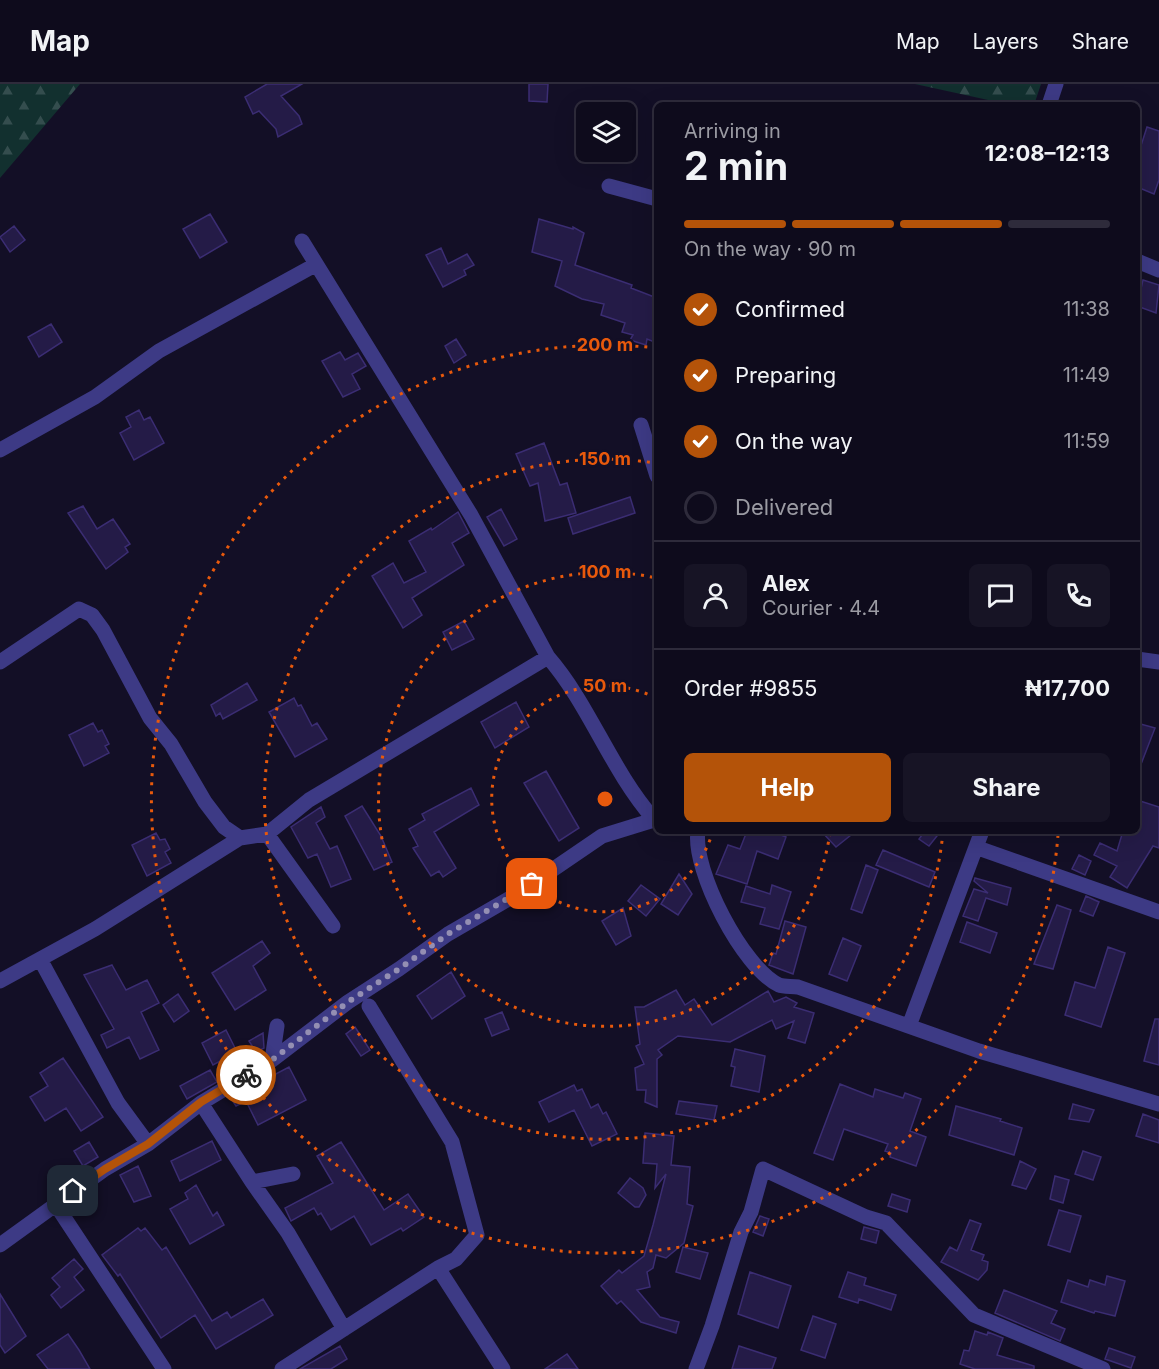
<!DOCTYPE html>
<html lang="en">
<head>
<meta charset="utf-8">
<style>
	body { margin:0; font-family:Inter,sans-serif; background:#171425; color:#f1f3f6; height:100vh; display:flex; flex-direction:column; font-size:22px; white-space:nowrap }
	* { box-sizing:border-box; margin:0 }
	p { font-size:20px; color:#9b9ba3 }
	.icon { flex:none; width:33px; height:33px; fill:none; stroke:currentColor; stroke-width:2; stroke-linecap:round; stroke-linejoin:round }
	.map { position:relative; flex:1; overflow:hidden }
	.panel { position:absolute; left:654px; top:18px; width:486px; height:732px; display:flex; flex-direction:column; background:#0e0b1c; border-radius:9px; box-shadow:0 6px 24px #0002,0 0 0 2px #2e2b3b }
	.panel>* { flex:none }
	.buttons { position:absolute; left:576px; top:18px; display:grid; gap:12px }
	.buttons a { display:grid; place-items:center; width:60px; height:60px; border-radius:9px; background:#0e0b1c; box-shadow:0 6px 24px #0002,0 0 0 2px #2e2b3b; font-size:30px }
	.pin { position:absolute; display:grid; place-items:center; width:51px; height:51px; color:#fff; margin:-26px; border-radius:12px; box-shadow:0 3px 9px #0006 }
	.courier { position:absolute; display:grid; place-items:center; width:60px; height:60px; margin:-30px; border:4px solid #b45309; border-radius:50%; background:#fff; color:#222; box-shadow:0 2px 8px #0007 }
	.head em { font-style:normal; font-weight:700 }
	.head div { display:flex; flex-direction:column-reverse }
	.head { display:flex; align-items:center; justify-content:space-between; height:102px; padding:0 30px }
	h1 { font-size:39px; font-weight:700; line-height:45px }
	.bar { display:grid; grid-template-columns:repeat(4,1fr); gap:9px 6px; align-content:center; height:72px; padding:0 30px }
	.bar i { height:8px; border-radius:4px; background:#2e2b3b }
	.bar .current { background:#b45309 }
	.bar p { grid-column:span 4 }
	.line { display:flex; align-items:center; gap:15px; padding:0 30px; border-top:2px solid #2e2b3b }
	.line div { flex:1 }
	.round { display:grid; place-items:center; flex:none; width:63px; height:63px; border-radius:9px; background:#171425 }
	ol { padding:0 30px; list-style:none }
	li { display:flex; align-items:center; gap:18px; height:66px }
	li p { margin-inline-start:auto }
	li .icon { padding:6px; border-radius:50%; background:#b45309; color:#fff; stroke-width:4 }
	li:last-child { color:#9b9ba3 }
	li i { width:33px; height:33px; border:3px solid #2e2b3b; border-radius:50% }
	.primary-button { display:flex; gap:12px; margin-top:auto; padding:12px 30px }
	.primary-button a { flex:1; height:69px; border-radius:9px; background:#b45309; color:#fff; font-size:24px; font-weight:700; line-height:69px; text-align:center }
	.primary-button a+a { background:#171425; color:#f1f3f6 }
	header { display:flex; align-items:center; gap:36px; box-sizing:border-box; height:84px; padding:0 30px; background:#0e0b1c; border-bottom:2px solid #2e2b3b }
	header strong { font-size:28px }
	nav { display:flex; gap:33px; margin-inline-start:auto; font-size:21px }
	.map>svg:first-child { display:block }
	.forest { fill:url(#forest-firs) }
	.building { fill:#241b47; stroke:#3b2d73; stroke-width:1.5 }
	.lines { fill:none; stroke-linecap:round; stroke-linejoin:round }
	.minor { stroke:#3d3a85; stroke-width:15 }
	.done { stroke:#948fb3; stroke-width:6; stroke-dasharray:0 10.8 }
	.route { stroke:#b45309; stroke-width:8 }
	.ring { fill:none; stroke:#e8590c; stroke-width:3; stroke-dasharray:3 6 }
	.centre { fill:#e8590c; stroke:#130f26; stroke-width:3 }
	.ring-label { font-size:18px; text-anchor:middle; font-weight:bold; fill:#e8590c; stroke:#130f26; stroke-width:5; stroke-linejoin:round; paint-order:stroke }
</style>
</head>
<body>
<header>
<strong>Map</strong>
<nav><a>Map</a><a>Layers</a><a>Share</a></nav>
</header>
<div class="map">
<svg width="1159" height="1285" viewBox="0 0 1159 1285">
	<defs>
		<pattern id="forest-firs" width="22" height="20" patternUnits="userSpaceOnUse" patternTransform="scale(1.5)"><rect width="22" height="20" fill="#12302f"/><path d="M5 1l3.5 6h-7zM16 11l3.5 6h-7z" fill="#344d4e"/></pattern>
	</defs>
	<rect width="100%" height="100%" fill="#130f26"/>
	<path class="forest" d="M0 0H80L0 94Z
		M915 0H1041L1034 21H1011Z"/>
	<path class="building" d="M267 0H302L281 12 299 32 302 40 278 53 276 45 259 27 253 30 245 13Z
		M529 0H548L547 18 529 17Z
		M1147 43 1159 47V96L1154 110 1137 103V74Z
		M210 130 227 158 200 174 183 145Z
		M539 135 573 145V143L584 149 575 181 632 201 631 204 657 214V259L647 255 646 261 630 256 633 251 622 248 625 239 601 231 604 220 582 215 555 202 562 177 532 168Z
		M14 142 25 156 10 168 0 153Z
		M441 164 448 180 467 170 474 181 464 186 466 191 443 203 426 171Z
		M1143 196 1159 201 1156 229 1137 222Z
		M51 240 62 258 39 273 28 253Z
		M456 255 466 271 454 279 445 262Z
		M340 268 345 276 358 269 366 282 352 290 360 305 343 313 322 277Z
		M139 326 144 336 150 333 164 359 134 376 120 349 131 343 126 333Z
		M544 359 560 401 567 399 576 429 545 437 538 399 530 402 516 370Z
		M630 413 635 429 573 450 568 434Z
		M83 422 97 445 113 435 130 460 125 463 128 468 106 485 68 429Z
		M501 425 517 455 504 462 487 433Z
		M458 428 469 449 452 459 464 481 412 514 422 531 403 544 372 492 393 479 404 499 426 488 409 457 431 444 432 446Z
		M464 537 474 555 452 566 443 548Z
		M247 599 257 616 223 635 220 629 216 632 211 621Z
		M294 614 298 622 301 621 312 642 317 639 327 655 295 673 269 628Z
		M516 618 529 643 495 664 481 638Z
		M93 639 98 648 102 646 109 660 105 662 109 669 84 682 69 651Z
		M1137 639 1155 644 1138 688H1137Z
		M546 687 579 744 559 757 524 699Z
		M471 704 479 721 434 748 456 784 443 793 439 787 431 792 413 764 418 762 409 745 425 736 422 730Z
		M1137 716 1159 723V764L1153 762 1127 804 1110 793 1117 782 1094 771 1100 759 1117 767 1123 747H1137Z
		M362 722 381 752 392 778 374 786 345 732Z
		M321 723 325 733 316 739 330 765 337 762 351 795 331 803 317 770 308 774 291 743Z
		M747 747H771L786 753 778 775 757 767 747 800 716 790 728 761 740 765Z
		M821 747H856L836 763Z
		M925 747H941L929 762 919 755Z
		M156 749 160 756 165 755 170 765 165 768 171 779 147 792 132 761Z
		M883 766 935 788 929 803 876 781Z
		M1079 771 1091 777 1085 791 1072 785Z
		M866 781 878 786 862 829 851 825Z
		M679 790 692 810 678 831 661 820Z
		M975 794 1011 804 1007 821 986 814 978 837 963 832 974 805 988 809 974 797Z
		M641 801 660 815 646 832 628 817Z
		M772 801 791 808 779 845 760 840 765 824 741 818 746 802 770 810Z
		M1086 812 1099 818 1093 832 1080 827Z
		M1057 821 1071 826 1053 885 1034 880Z
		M623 824 631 852 616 861 602 837Z
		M785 837 806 843 793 890 769 881 773 869 776 870Z
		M967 838 997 849 990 869 960 858Z
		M843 854 861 862 847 897 829 890Z
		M262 857 270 869 253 882 266 906 235 926 212 889Z
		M1108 863 1125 869 1101 943 1065 931 1075 898 1095 904Z
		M112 881 126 906 147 896 159 919 141 928 159 966 140 975 129 953 107 964 101 951 114 945 84 891Z
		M451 888 465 912 432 935 417 912Z
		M676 906 685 921 694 915 712 941 768 907 774 918 786 913 797 919 794 923 814 929 805 959 788 954 794 937 776 945 772 936 730 958 678 952 658 966 662 971 657 975V1023L645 1018 646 1006H637L635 984 644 980 636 962 640 960 635 923H644Z
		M178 910 189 927 174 938 163 921Z
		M502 928 509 945 492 952 485 935Z
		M1155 935H1159V981L1144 977Z
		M355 943 370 966 361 972 346 950Z
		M226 946 237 968 213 981 202 959Z
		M263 949 264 964 256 968 249 957Z
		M735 965 765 972 759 1008 731 1002 735 983 731 982Z
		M63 974 103 1033 81 1047 66 1024 45 1037 30 1013 48 1002 40 989Z
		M289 983 306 1016 258 1041 246 1017 236 1022 230 1013 272 988 274 991Z
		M210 986 217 998 187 1015 180 1002Z
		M840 1000 873 1013 875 1005 903 1014 905 1009 921 1015 910 1047 926 1053 916 1082 890 1073 891 1069 885 1067 888 1060 844 1045 833 1076 814 1069Z
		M574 1001 577 1007 582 1005 591 1024 598 1020 603 1030 606 1028 617 1050 592 1062 574 1026 549 1038 539 1018Z
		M679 1017 717 1022 714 1036 676 1030Z
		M1073 1020 1094 1026 1089 1038 1069 1035Z
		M956 1022 1001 1035 1000 1037 1022 1044 1014 1071 949 1051Z
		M1143 1030 1159 1036V1059L1136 1052Z
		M645 1049 674 1052 671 1081 690 1083 687 1120 693 1122 684 1159 666 1174 656 1171 653 1184 647 1188 650 1203 637 1206 660 1233 679 1238 676 1249 641 1238 621 1217 617 1220 601 1202 619 1186 622 1189 644 1172 653 1141 666 1090 655 1104 657 1080 643 1079Z
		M212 1057 221 1076 180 1097 171 1077Z
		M89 1058 98 1073 83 1082 74 1067Z
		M341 1058 384 1126 408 1110 424 1133 403 1147 401 1144 371 1161 354 1132 331 1146 321 1129 318 1131 314 1124 291 1137 285 1124 333 1099 317 1072Z
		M1083 1067 1101 1073 1093 1096 1075 1090Z
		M1020 1077 1036 1085 1026 1105 1012 1101Z
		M138 1082 151 1112 134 1118 120 1091Z
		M1055 1092 1069 1096 1063 1119 1050 1115Z
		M630 1094 643 1104 646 1111 639 1123H635L618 1109Z
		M196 1101 213 1132 217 1128 224 1141 190 1160 170 1125 188 1115 185 1109Z
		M892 1110 910 1116 907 1128 888 1122Z
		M1059 1126 1081 1132 1070 1168 1048 1161Z
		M760 1132 769 1135 763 1152 753 1148Z
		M970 1136 981 1140 971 1166 984 1171 982 1176 988 1178 987 1186 978 1196 941 1178 950 1163 957 1167Z
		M864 1143 879 1147 876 1159 861 1155Z
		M138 1144 141 1147 145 1144 162 1166 166 1163 212 1237 227 1228 231 1234 263 1215 273 1231 216 1265 195 1231 161 1254 120 1190 118 1192 102 1171Z
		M683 1163 708 1169 700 1195 676 1188Z
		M74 1175 83 1185 74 1193 84 1206 61 1224 51 1211 60 1203 52 1194Z
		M750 1188 791 1202 778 1244 738 1230Z
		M848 1188 866 1194 864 1201 896 1211 891 1226 859 1215 858 1219 839 1213Z
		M1107 1192 1125 1197 1115 1232 1095 1227 1094 1229 1061 1218 1068 1196 1088 1203 1090 1196 1105 1201Z
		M1004 1206 1057 1227 1051 1239 1065 1245 1060 1257 995 1229Z
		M0 1210 26 1252 5 1269 0 1261Z
		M813 1232 836 1240 825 1274 801 1266Z
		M975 1247 987 1251 988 1248 1003 1254 997 1271 1034 1282V1285H975L960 1280 964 1266 969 1267Z
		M68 1250 79 1266 90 1285H48L37 1271Z
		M340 1262 347 1275 331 1285H300Z
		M739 1262 776 1274 772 1285H732Z
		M1109 1264 1135 1273 1131 1284 1105 1275Z
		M567 1270 578 1285H545Z"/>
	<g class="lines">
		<path class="minor" d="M1049 21 1056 0
			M609 102 657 115
			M302 157 471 431 548 573C589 620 611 686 653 734
			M1137 177 1159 186
			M641 341 657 392
			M0 366 95 313 159 267 315 181
			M1137 575 1159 578
			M0 578 79 525 92 531 103 546 150 634 171 660 205 718 224 743 240 754
			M698 747C692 786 743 884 779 901 784 903 792 902 798 903L979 967 1159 1020
			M978 764 1159 828
			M333 842 267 750 309 716 548 573
			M40 875 118 1019 148 1060
			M0 897 95 845 240 754 267 750
			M369 922 452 1058 477 1151 456 1175 438 1184
			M909 942 982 747
			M272 976 277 942
			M201 1019 252 1098 293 1090
			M252 1098 288 1149 344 1245
			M56 1121 164 1285
			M0 1161 105 1085 148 1060 201 1019 272 976 348 918 399 885 448 850 517 810 602 752 657 735
			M282 1285 438 1184 503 1285
			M696 1285 712 1242 741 1148 751 1128 763 1085 866 1133 886 1139 974 1231 1103 1285"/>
	</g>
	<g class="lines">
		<path class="done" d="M246 991 272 976 348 918 399 885 448 850 532 800"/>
		<path class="route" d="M73 1107 105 1085 148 1060 201 1018 246 991"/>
	</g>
	<g class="ring">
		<path d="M713 747A113 113 0 1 1 656 614"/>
		<path d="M830 749A227 227 0 1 1 656 494"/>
		<path d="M943 748A340 340 0 1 1 655 379"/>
		<path d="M1058 751A454 454 0 1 1 656 264"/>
	</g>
	<circle cx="605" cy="715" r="9" class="centre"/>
	<g class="ring-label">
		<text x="605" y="267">200 m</text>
		<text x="605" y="381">150 m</text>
		<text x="605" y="494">100 m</text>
		<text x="605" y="608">50 m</text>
	</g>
</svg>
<div class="buttons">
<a><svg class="icon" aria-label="layers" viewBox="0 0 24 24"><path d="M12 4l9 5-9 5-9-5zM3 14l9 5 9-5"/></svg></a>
</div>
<div class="pin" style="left:532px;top:800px;background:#ea580c"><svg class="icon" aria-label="bag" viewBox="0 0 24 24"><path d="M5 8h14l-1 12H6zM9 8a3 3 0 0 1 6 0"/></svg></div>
<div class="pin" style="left:73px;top:1107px;background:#1f2937"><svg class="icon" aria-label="home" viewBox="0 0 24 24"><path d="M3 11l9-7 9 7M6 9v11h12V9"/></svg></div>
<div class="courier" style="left:246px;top:991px"><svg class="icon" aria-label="bike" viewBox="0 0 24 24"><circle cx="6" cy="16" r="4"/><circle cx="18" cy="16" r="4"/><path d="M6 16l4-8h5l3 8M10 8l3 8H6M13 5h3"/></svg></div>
<section class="panel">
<div class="head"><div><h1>2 min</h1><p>Arriving in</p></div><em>12:08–12:13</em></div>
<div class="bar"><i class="current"></i><i class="current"></i><i class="current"></i><i></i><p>On the way · 90 m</p></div>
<ol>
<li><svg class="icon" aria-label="check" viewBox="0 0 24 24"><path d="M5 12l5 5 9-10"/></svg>Confirmed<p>11:38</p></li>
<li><svg class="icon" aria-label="check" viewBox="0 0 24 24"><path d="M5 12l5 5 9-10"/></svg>Preparing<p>11:49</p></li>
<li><svg class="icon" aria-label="check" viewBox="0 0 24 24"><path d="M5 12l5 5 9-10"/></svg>On the way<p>11:59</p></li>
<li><i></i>Delivered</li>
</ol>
<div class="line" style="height:108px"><a class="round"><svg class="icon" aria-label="person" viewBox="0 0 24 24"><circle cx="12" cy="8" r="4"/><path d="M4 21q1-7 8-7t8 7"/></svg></a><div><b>Alex</b><p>Courier · 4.4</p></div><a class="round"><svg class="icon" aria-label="chat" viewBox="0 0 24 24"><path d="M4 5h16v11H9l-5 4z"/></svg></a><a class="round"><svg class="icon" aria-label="phone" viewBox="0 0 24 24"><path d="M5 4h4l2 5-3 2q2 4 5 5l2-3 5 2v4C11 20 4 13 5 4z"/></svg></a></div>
<div class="line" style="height:78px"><div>Order #9855</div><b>₦17,700</b></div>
<div class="primary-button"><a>Help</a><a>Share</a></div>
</section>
</div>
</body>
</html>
